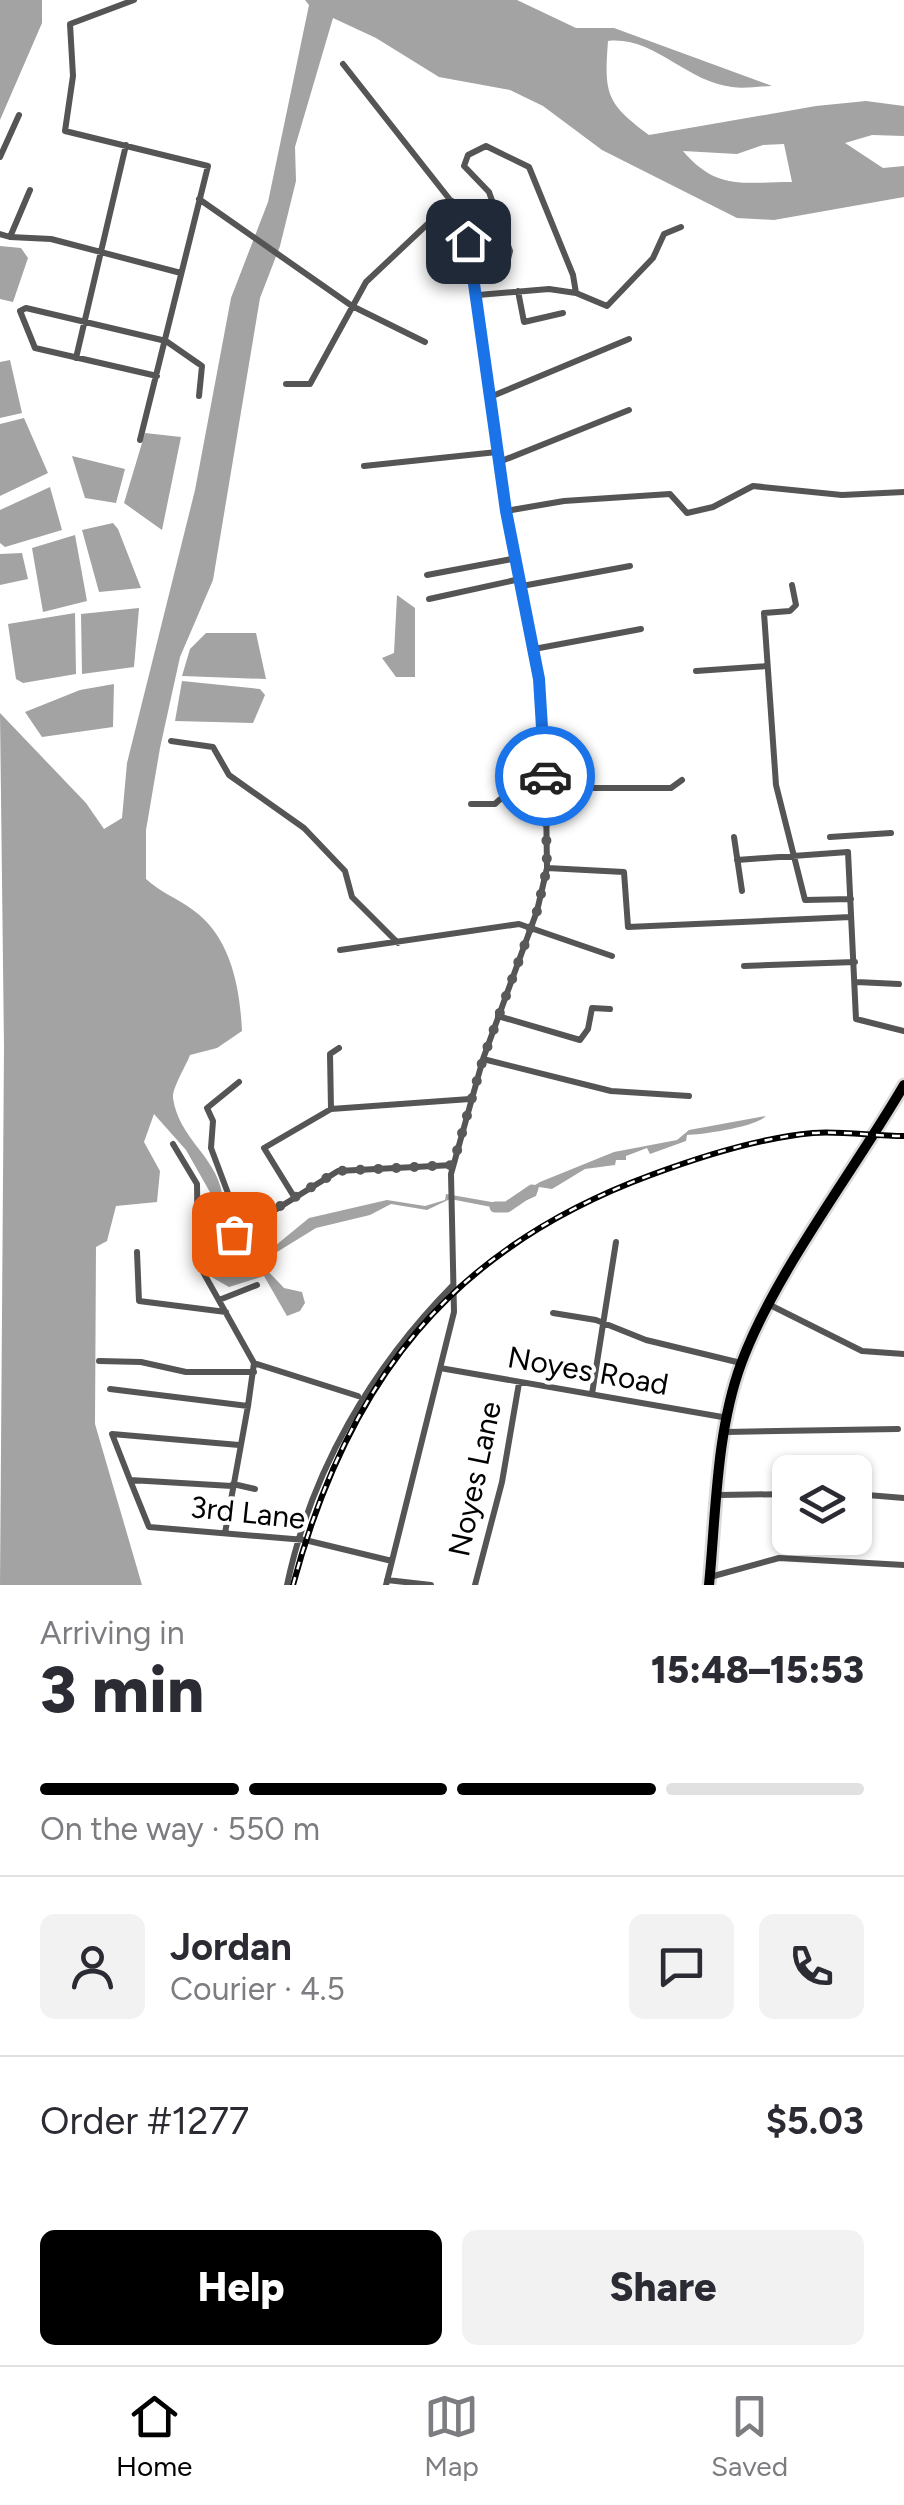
<!DOCTYPE html>
<html lang="en">
<head>
<meta charset="utf-8">
<style>
	body { margin:0; font-family:Figtree,sans-serif; background:#f2f2f3; color:#2b2b33; height:100vh; display:flex; flex-direction:column; font-size:38px; white-space:nowrap }
	* { box-sizing:border-box; margin:0 }
	p { font-size:32px; color:#7c7c81 }
	.icon { flex:none; width:55px; height:55px; fill:none; stroke:currentColor; stroke-width:2; stroke-linecap:round; stroke-linejoin:round }
	.map { position:relative; height:1585px; overflow:hidden }
	.sheet { display:flex; flex-direction:column; background:#fff; flex:1 }
	.sheet>* { flex:none }
	.controls { position:absolute; left:772px; top:1455px; display:grid; gap:20px }
	.controls a { display:grid; place-items:center; width:100px; height:100px; border-radius:15px; background:#fff; box-shadow:0 2px 8px #0004; font-size:50px }
	.pin { position:absolute; display:grid; place-items:center; width:85px; height:85px; color:#fff; margin:-42px; border-radius:20px; box-shadow:0 5px 15px #0006 }
	.courier { position:absolute; display:grid; place-items:center; width:100px; height:100px; margin:-50px; border:8px solid #1a73e8; border-radius:50%; background:#fff; color:#222; box-shadow:0 2px 12px #0007 }
	.overview em { font-style:normal; font-weight:800 }
	.overview div { display:flex; flex-direction:column-reverse }
	.overview { display:flex; align-items:center; justify-content:space-between; height:170px; padding:0 40px }
	h1 { font-size:65px; font-weight:800; line-height:75px }
	.bar { display:grid; grid-template-columns:repeat(4,1fr); gap:15px 10px; align-content:center; height:120px; padding:0 40px }
	.bar i { height:12px; border-radius:8px; background:#e1e1e2 }
	.bar .current { background:#000 }
	.bar p { grid-column:span 4 }
	.line { display:flex; align-items:center; gap:25px; padding:0 40px; border-top:2px solid #e1e1e2 }
	.line div { flex:1 }
	.round { display:grid; place-items:center; flex:none; width:105px; height:105px; border-radius:15px; background:#f2f2f3 }
	.primary-button { display:flex; gap:20px; margin-top:auto; padding:20px 40px }
	.primary-button a { flex:1; height:115px; border-radius:15px; background:#000; color:#fff; font-size:40px; font-weight:800; line-height:115px; text-align:center }
	.primary-button a+a { background:#f2f2f3; color:#2b2b33 }
	.tabs { display:flex; justify-content:space-around; align-items:center; height:140px; border-top:2px solid #e1e1e2; background:#fff; font-size:28px; color:#7c7c81 }
	.tabs a { display:grid; justify-items:center; gap:5px }
	.tabs .current { color:#000 }
	.map>svg:first-child { display:block }
	.water { fill:#a3a3a3; fill-rule:evenodd }
	.lines { fill:none; stroke-linecap:round; stroke-linejoin:round }
	.river { stroke:#a3a3a3; stroke-width:11 }
	.trunk-casing { stroke:#dbdbdb; stroke-width:15 }
	.minor { stroke:#555; stroke-width:6 }
	.trunk { stroke:#000; stroke-width:10 }
	.rail-casing { stroke:#000; stroke-width:6 }
	.rail { stroke:#fff; stroke-width:2.5; stroke-dasharray:8; stroke-linecap:butt }
	.done { stroke:#595959; stroke-width:10; stroke-dasharray:0 18 }
	.route { stroke:#1a73e8; stroke-width:12 }
	.labels { text-anchor:middle; stroke-width:8; stroke-linejoin:round; paint-order:stroke }
	.street-label { font-size:30px; fill:#000; stroke:#fff }
</style>
</head>
<body>
<div class="map">
<svg width="904" height="1585" viewBox="0 0 904 1585">
	<rect width="100%" height="100%" fill="#fff"/>
	<path class="water" d="M0 0H42V23L0 120Z
		M305 0H517L576 28H614L772 86C759 86 745 89 732 87 686 82 654 36 608 41 604 94 606 103 649 135L816 106 866 101 904 106V136L872 135 845 143 883 168 904 166V197L774 220 737 218 602 150 543 106 510 90 439 77 376 38 333 18 295 147 296 181 280 246 260 298 213 580 180 657 160 748 146 830V879C161 893 177 898 193 910 231 937 240 988 242 1031L217 1048 190 1055C186 1066 172 1088 173 1098 179 1139 215 1155 222 1193 226 1217 217 1240 213 1261L224 1275 247 1269 309 1218 387 1200 425 1206 445 1200 446 1194 503 1204 540 1182 614 1152 677 1140 689 1130 766 1116C757 1127 700 1135 687 1135L686 1141 650 1154 647 1148 626 1156V1160H616L615 1165 585 1169 552 1189 539 1187 536 1196 527 1200 516 1197 507 1210 450 1199 427 1210 391 1204 370 1215 316 1228 277 1252 265 1268 284 1288 302 1292 305 1303 300 1311 287 1316 264 1276 229 1287 208 1275 202 1265 201 1236H208L211 1194 186 1150 154 1114 144 1142 160 1171 157 1202 116 1206 107 1241 96 1247 95 1424 142 1585H0L4 1047 0 713 86 803 104 829 122 818 127 763 195 490 231 298 268 202 309 5ZM784 144 792 182C743 182 717 191 683 151L737 154 763 145Z
		M0 246 21 248 28 258 13 302 0 299Z
		M10 360 22 413 0 418V362Z
		M24 418 48 473 0 496V424Z
		M145 433 181 437 162 530 124 503Z
		M72 456 125 469 116 503 85 498Z
		M50 487 62 530 5 547 0 543V510Z
		M113 523 118 529 141 588 99 592 82 530Z
		M75 535 87 601 43 612 32 548Z
		M22 553 28 579 0 585V554Z
		M397 595 415 608V677H396L382 658 394 653Z
		M139 608 134 667 82 674 81 614Z
		M75 613 76 674 23 683 16 679 8 624Z
		M206 633H256L266 679 182 676 190 649Z
		M182 681 260 689 265 695 253 723 175 721Z
		M114 684 113 727 42 737 25 712 80 690Z"/>
	<g class="lines">
		<path class="river" d="M495 1207H507L532 1190"/>
		<defs>
			<path id="trunk" d="M709 1585C716 1514 716 1432 741 1364 774 1274 854 1171 904 1085"/>
		</defs>
		<use href="#trunk" class="trunk-casing"/>
		<path class="minor" d="M134 0 70 24 73 76 65 131 208 166 140 440
			M343 64 462 215 478 295 506 511 539 679 546 798 547 868 537 911 483 1059 451 1174 454 1312 386 1585
			M0 157 19 115
			M30 190 10 237 51 239 181 273
			M199 199 352 306 425 342
			M0 234 10 237
			M473 266 508 259 510 251 489 192 464 166 468 155 486 146 529 167 573 275 576 293 549 289 478 295
			M518 291 524 322 563 313
			M576 293 607 306 653 258 664 234 681 227
			M76 358 126 145
			M157 376 35 348 20 311 26 308 166 341 202 366 199 396
			M286 384H310L366 282 452 201
			M490 397 629 339
			M499 462 629 410
			M364 466 497 452
			M506 511 564 501 670 494 687 513 713 507 753 486 842 495 904 492
			M427 575 517 558
			M792 585 796 605 790 611 764 613 776 785 805 900 851 899
			M522 586 630 566
			M429 599 520 579
			M534 649 641 629
			M696 671 767 666
			M171 741 213 747 229 775 304 828 345 871 352 897 398 943
			M546 795 589 788H671L682 780
			M471 804H495C509 787 527 800 546 798
			M734 837 742 891
			M830 837 891 833
			M737 860 848 852 856 1019 904 1031
			M547 868 624 872 628 927 851 917
			M340 950 519 924 612 956
			M744 966 855 962
			M856 982 899 984
			M498 1016 580 1040 588 1029 592 1008 610 1009
			M483 1059 611 1091 689 1096
			M331 1109 330 1054 339 1048
			M173 1144 197 1184 198 1263 254 1363 248 1406
			M293 1195 264 1148 331 1109 470 1099
			M234 1232 229 1196 211 1148 213 1121 207 1108 239 1082
			M225 1241 338 1171 453 1165
			M137 1252 139 1301 226 1312
			M219 1300 257 1285
			M770 1305 862 1351 904 1354
			M553 1313 596 1320 646 1340 741 1363
			M99 1361 141 1362 186 1372H254
			M254 1363 358 1396
			M440 1368 728 1418
			M110 1389 248 1406 225 1533
			M592 1394 616 1242
			M726 1432 898 1429
			M130 1480 149 1527 305 1540 392 1561
			M233 1484 255 1489
			M232 1486 130 1480 112 1434 239 1445
			M855 1494 904 1498
			M719 1495 790 1494
			M710 1577 779 1558 904 1565
			M387 1580 431 1585
			M287 1585C311 1471 372 1367 453 1285
			M475 1585 502 1482 519 1383"/>
		<use href="#trunk" class="trunk"/>
		<defs>
			<path id="rail" d="M293 1585C348 1381 450 1249 651 1175 702 1156 758 1138 813 1133 842 1131 874 1136 904 1136"/>
		</defs>
		<use href="#rail" class="rail-casing"/>
		<use href="#rail" class="rail"/>
	</g>
	<g class="lines">
		<path class="done" d="M234 1234 338 1171 453 1165 483 1059 537 911 547 868 545 776"/>
		<path class="route" d="M468 241 506 511 539 679 545 776"/>
	</g>
	<g class="labels">
		<g class="street-label">
			<text transform="translate(588 1371) rotate(10)" y="10">Noyes Road</text>
			<text transform="translate(475 1479) rotate(-78)" y="10">Noyes Lane</text>
			<text transform="translate(248 1513) rotate(6)" y="10">3rd Lane</text>
		</g>
	</g>
</svg>
<div class="controls">
<a><svg class="icon" aria-label="layers" viewBox="0 0 24 24"><path d="M12 4l9 5-9 5-9-5zM3 14l9 5 9-5"/></svg></a>
</div>
<div class="pin" style="left:234px;top:1234px;background:#ea580c"><svg class="icon" aria-label="bag" viewBox="0 0 24 24"><path d="M5 8h14l-1 12H6zM9 8a3 3 0 0 1 6 0"/></svg></div>
<div class="pin" style="left:468px;top:241px;background:#1f2937"><svg class="icon" aria-label="home" viewBox="0 0 24 24"><path d="M3 11l9-7 9 7M6 9v11h12V9"/></svg></div>
<div class="courier" style="left:545px;top:776px"><svg class="icon" aria-label="car" viewBox="0 0 24 24"><path d="M5 17H2v-5l4-1 3-4h7l3 4 3 1v5h-3M9 17h6M6 11h13"/><circle cx="7" cy="17" r="2"/><circle cx="17" cy="17" r="2"/></svg></div>
</div>
<section class="sheet">
<div class="overview"><div><h1>3 min</h1><p>Arriving in</p></div><em>15:48–15:53</em></div>
<div class="bar"><i class="current"></i><i class="current"></i><i class="current"></i><i></i><p>On the way · 550 m</p></div>
<div class="line" style="height:180px"><a class="round"><svg class="icon" aria-label="person" viewBox="0 0 24 24"><circle cx="12" cy="8" r="4"/><path d="M4 21q1-7 8-7t8 7"/></svg></a><div><b>Jordan</b><p>Courier · 4.5</p></div><a class="round"><svg class="icon" aria-label="chat" viewBox="0 0 24 24"><path d="M4 5h16v11H9l-5 4z"/></svg></a><a class="round"><svg class="icon" aria-label="phone" viewBox="0 0 24 24"><path d="M5 4h4l2 5-3 2q2 4 5 5l2-3 5 2v4C11 20 4 13 5 4z"/></svg></a></div>
<div class="line" style="height:130px"><div>Order #1277</div><b>$5.03</b></div>
<div class="primary-button"><a>Help</a><a>Share</a></div>
</section>
<nav class="tabs">
<a class="current"><svg class="icon" aria-label="home" viewBox="0 0 24 24"><path d="M3 11l9-7 9 7M6 9v11h12V9"/></svg>Home</a>
<a><svg class="icon" aria-label="map" viewBox="0 0 24 24"><path d="M3 6l6-2 6 2 6-2v14l-6 2-6-2-6 2zM9 4v14M15 6v14"/></svg>Map</a>
<a><svg class="icon" aria-label="saved" viewBox="0 0 24 24"><path d="M7 4h10v16l-5-4-5 4z"/></svg>Saved</a>
</nav>
</body>
</html>
